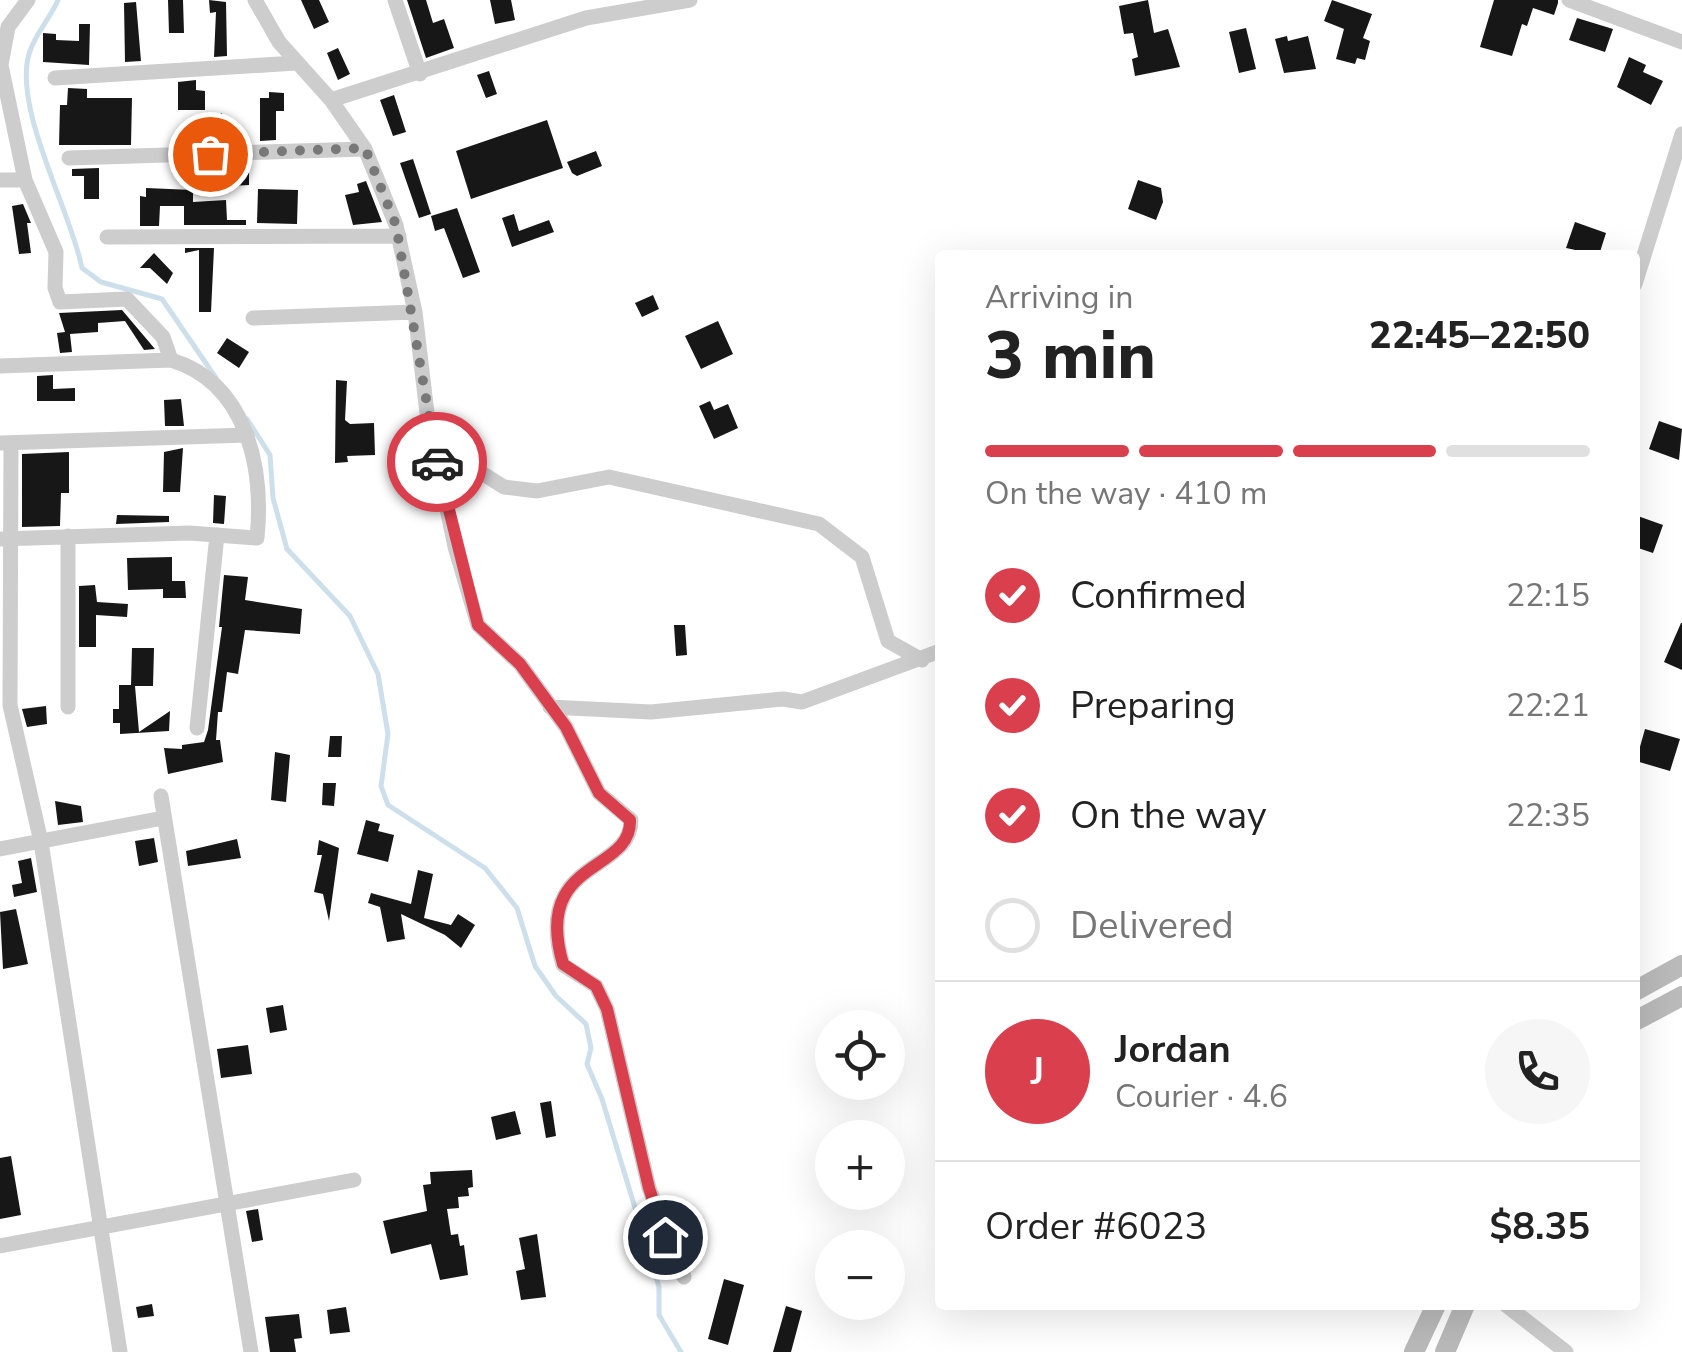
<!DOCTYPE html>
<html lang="en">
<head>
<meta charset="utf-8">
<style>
	body { margin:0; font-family:"Nunito Sans",sans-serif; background:#f6f6f6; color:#222; height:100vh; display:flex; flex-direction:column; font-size:38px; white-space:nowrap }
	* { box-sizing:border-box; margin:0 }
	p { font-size:32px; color:#767676 }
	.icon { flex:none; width:55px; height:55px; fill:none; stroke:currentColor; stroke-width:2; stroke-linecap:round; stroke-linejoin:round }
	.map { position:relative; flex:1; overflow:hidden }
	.panel { position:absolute; left:935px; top:250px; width:705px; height:1060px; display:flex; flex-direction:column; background:#fff; border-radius:10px; box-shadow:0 10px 40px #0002 }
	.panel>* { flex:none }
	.controls { position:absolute; left:815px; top:1010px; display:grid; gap:20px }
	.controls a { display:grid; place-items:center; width:90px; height:90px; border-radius:50%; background:#fff; box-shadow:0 10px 40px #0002; font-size:50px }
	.pin { position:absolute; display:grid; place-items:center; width:85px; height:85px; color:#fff; margin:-42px; border:5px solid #fff; border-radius:50%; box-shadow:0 2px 10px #0007 }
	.courier { position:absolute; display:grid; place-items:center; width:100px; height:100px; margin:-50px; border:8px solid #da3f4d; border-radius:50%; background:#fff; color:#222; box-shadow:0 2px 12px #0007 }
	.overview em { font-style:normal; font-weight:800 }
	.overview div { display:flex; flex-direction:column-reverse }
	.overview { display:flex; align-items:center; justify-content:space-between; height:170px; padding:0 50px }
	h1 { font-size:65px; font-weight:800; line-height:75px }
	.bar { display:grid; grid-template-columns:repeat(4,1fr); gap:15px 10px; align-content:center; height:120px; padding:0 50px }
	.bar i { height:12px; border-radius:8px; background:#e0e0e0 }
	.bar .current { background:#da3f4d }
	.bar p { grid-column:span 4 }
	.line { display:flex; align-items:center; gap:25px; padding:0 50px; border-top:2px solid #e0e0e0 }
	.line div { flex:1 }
	.round { display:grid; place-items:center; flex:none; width:105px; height:105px; border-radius:52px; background:#f6f6f6 }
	ol { padding:0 50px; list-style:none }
	li { display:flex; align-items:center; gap:30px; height:110px }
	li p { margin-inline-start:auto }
	li .icon { padding:10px; border-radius:50%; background:#da3f4d; color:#fff; stroke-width:4 }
	li:last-child { color:#767676 }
	li i { width:55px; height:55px; border:5px solid #e0e0e0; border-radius:50% }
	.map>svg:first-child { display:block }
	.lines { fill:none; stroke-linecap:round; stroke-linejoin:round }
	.stream { stroke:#cddfea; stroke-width:5 }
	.building { fill:#171717 }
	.street { stroke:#cdcdcd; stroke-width:15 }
	.secondary { stroke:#bababa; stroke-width:20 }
	.done { stroke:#787878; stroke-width:10; stroke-dasharray:0 18 }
	.route { stroke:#da3f4d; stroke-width:12 }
</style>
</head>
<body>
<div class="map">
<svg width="1682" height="1352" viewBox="0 0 1682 1352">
	<rect width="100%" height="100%" fill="#fff"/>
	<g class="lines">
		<path class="stream" d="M58 0C50 19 34 35 29 54 13 109 71 211 82 268L101 282 162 299 216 378
			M247 419 270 455 273 498 287 549 350 616 378 674 388 734 381 786 388 805 485 868 517 908 535 966 556 996 586 1024 591 1048 587 1064 602 1099 659 1287V1315L681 1352"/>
	</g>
	<path class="building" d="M168 0H183L184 33H169Z
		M209 0 226 2 227 56 214 57 216 12 210 13Z
		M301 0H319L329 22 314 29Z
		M407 0H426L433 23 444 19 454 48 426 58Z
		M490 0H511L515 20 495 24Z
		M1148 0 1154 33 1168 29 1180 67 1135 76 1132 59 1138 57 1133 33 1124 34 1119 6Z
		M1332 0 1372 14 1363 38 1370 41 1365 60 1357 58 1355 64 1336 59 1344 29 1324 21Z
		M1494 0H1558V3L1554 15 1533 8 1527 26 1522 24 1512 56 1480 47Z
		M136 2 141 61 125 62 124 3Z
		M1577 18 1613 29 1605 52 1569 40Z
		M79 24H90L89 65 43 62V33L56 34V40L79 41Z
		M1246 28 1256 69 1239 73 1229 32Z
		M1287 36 1288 41 1308 36 1316 69 1284 73 1275 39Z
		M338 48 350 74 338 80 327 53Z
		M1629 57 1646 65 1643 72 1663 81 1651 105 1617 87Z
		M489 71 497 94 486 98 477 75Z
		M196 80V90L205 91V110H178V82Z
		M68 88 87 89V98H132L131 145H59L60 105H67Z
		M269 92 284 93V111H276V140L260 141V98H269Z
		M394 95 406 132 393 136 380 100Z
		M201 113H222V123H230V142H200Z
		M547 120 563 168 471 199 456 151Z
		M596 151 602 166 577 176 572 173 567 162Z
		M413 159 431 214 419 218 400 163Z
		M230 164H249V185L230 186Z
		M99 168V199H84V176H72V169Z
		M1138 180 1161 188 1163 202 1156 220 1128 209Z
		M366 181 382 222 353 225 345 195 359 192 357 184Z
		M146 188 193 190V202L226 200 227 220H246V225H184V206H160L159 226H140V196L146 197Z
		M258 189 298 190 297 224 257 223Z
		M23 204 31 223H27L31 253 19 254 12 206Z
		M457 208 480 272 463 278 444 228 435 231 431 216Z
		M514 214 519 231 549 220 554 232 512 247 502 218Z
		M1575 222 1606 233 1599 255 1566 248Z
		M185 248H214L211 312H199V250L185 253Z
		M154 253 173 273 167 284 150 268H140Z
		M653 295 659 309 642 317 635 303Z
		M122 310 155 349 144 350 125 321 98 323V332L70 334 72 352 60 353 57 333 65 332 59 313Z
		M718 321 733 354 701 369 685 336Z
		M227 338 249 352 239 368 217 353Z
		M53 375V389L75 388V401H37V376Z
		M336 380 347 381 345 420 350 424 374 423 375 455 347 456 348 462 335 463Z
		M181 399 184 426H165L164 400Z
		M710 401 714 410 728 404 738 428 714 439 699 406Z
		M1659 421 1682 429 1679 460 1649 449Z
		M183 448 180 492H163L164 452Z
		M69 452V493H61L60 526 22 527V454Z
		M214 495 226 496 224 524 213 523Z
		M117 515 169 516V522L116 524Z
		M1635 515 1663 525 1653 553 1635 547Z
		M172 557V581H185L186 598H163V589L128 590 127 558Z
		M224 575 248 577 245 600 302 609 300 634 245 630 238 674 227 672 222 712H218L216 740H220L223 762 168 774 164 748 182 749V745L204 742 208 730 222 627H219Z
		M95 585 97 602 128 604 127 617 96 615V647H79V586Z
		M1681 623H1682V670L1664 662Z
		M674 625H685L687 655 676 656Z
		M132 648H154L153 686H135L139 732 170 711 169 731 120 734V723H113V709H119V685H131Z
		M46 706 47 724 27 727 22 709Z
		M1645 729 1680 739 1670 771 1636 761Z
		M330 736H342L341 757H328Z
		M275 752 290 755 286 802 271 800Z
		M323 783H336L334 806 322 805Z
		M55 801 81 806 83 822 58 825Z
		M366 820 380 824 378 831 394 835 388 862 357 854Z
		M154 838 158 862 139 866 135 841Z
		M237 839 241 858 188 866 186 851Z
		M319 840 339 848 329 921 323 894 314 892 322 855H317Z
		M31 858 37 892 14 897 12 885 22 883 18 861Z
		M418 870 433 874 424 918 451 925 458 914 475 925 461 948 445 935 401 914 405 939 387 942 380 907 368 903 371 893 411 904Z
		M16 909 28 964 3 969 0 912Z
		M283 1005 287 1030 270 1033 266 1008Z
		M248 1045 252 1074 221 1078 217 1049Z
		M551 1101 556 1136 546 1138 540 1103Z
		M515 1111 521 1134 496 1140 491 1117Z
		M11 1156 21 1215 0 1219V1158Z
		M472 1170 473 1187 468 1188 469 1196 458 1197 459 1208 447 1209 451 1235 458 1234 460 1246 464 1245 468 1275 440 1280 431 1244 391 1254 383 1221 427 1211 423 1185 431 1184 430 1172Z
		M258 1209 263 1240 252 1242 246 1211Z
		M537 1234 546 1297 521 1300 516 1271 525 1269 519 1238Z
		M724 1279 744 1285 728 1345 708 1339Z
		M152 1304 154 1316 138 1318 136 1307Z
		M786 1306 802 1311 791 1352H773Z
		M346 1307 350 1332 330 1334 327 1310Z
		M299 1314 302 1338 294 1339 296 1352H270L265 1317Z"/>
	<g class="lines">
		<path class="street" d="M255 0 279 42 331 100 365 149 396 225 415 312 427 413 455 547 478 625 520 664 566 727 599 793 631 820C631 874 532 858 563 965L596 986 607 1009 649 1188 684 1277
			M395 0 420 74
			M1569 0 1682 42
			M55 78 296 63
			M331 100 586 18 690 0
			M69 158 365 149
			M0 180H25
			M107 237 399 236
			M1635 284 1682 134
			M253 318 415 312
			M0 366 171 360
			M432 421 458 458 504 487 537 491 609 477 819 524 862 557 888 641 922 660
			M1 443 247 435
			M11 443 10 705 41 842 120 1352
			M68 536V707
			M0 539 189 533 257 538C264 468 247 383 171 360L163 337 127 299 60 302 55 288 56 252 25 180 1 65 8 27 28 0
			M550 707 651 712 783 699 802 702 940 651
			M197 728 217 535
			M161 796 251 1352
			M0 849 163 818
			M0 1246 354 1180
			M1506 1305 1566 1352"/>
		<path class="secondary" d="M1635 991 1682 965
			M1635 1021 1682 996
			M1414 1352 1436 1305
			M1445 1352 1465 1305"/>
	</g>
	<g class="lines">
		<path class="done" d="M210 154 365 148 396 225 437 462"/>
		<path class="route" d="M437 462 478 625 520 664 566 727 599 793 630 820C632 874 532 858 563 964L596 986 607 1009 649 1188 665 1237"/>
	</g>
</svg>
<div class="controls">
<a><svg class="icon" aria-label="locate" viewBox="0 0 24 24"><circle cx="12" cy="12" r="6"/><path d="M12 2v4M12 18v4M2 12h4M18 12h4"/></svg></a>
<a>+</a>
<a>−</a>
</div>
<div class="pin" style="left:210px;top:154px;background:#ea580c"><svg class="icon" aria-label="bag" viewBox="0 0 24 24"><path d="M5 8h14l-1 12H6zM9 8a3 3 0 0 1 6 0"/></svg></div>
<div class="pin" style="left:665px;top:1237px;background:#1f2937"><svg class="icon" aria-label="home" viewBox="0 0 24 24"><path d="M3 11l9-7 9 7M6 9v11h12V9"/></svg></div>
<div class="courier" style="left:437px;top:462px"><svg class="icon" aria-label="car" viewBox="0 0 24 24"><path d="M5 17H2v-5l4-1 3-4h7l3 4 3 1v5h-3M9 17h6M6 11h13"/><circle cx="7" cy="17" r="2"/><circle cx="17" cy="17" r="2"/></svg></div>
<section class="panel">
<div class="overview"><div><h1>3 min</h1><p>Arriving in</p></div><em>22:45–22:50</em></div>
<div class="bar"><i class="current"></i><i class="current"></i><i class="current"></i><i></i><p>On the way · 410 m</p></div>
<ol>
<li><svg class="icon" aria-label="check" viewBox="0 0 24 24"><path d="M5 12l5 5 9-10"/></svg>Confirmed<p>22:15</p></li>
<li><svg class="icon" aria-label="check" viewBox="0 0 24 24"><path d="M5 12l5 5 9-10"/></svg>Preparing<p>22:21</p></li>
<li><svg class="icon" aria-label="check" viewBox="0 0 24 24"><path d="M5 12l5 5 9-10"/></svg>On the way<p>22:35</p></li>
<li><i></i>Delivered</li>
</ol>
<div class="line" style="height:180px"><b class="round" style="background:#da3f4d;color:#fff">J</b><div><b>Jordan</b><p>Courier · 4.6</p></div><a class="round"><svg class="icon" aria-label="phone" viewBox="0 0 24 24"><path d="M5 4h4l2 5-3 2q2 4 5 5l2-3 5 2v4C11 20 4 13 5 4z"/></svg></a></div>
<div class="line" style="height:130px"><div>Order #6023</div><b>$8.35</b></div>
</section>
</div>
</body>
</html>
